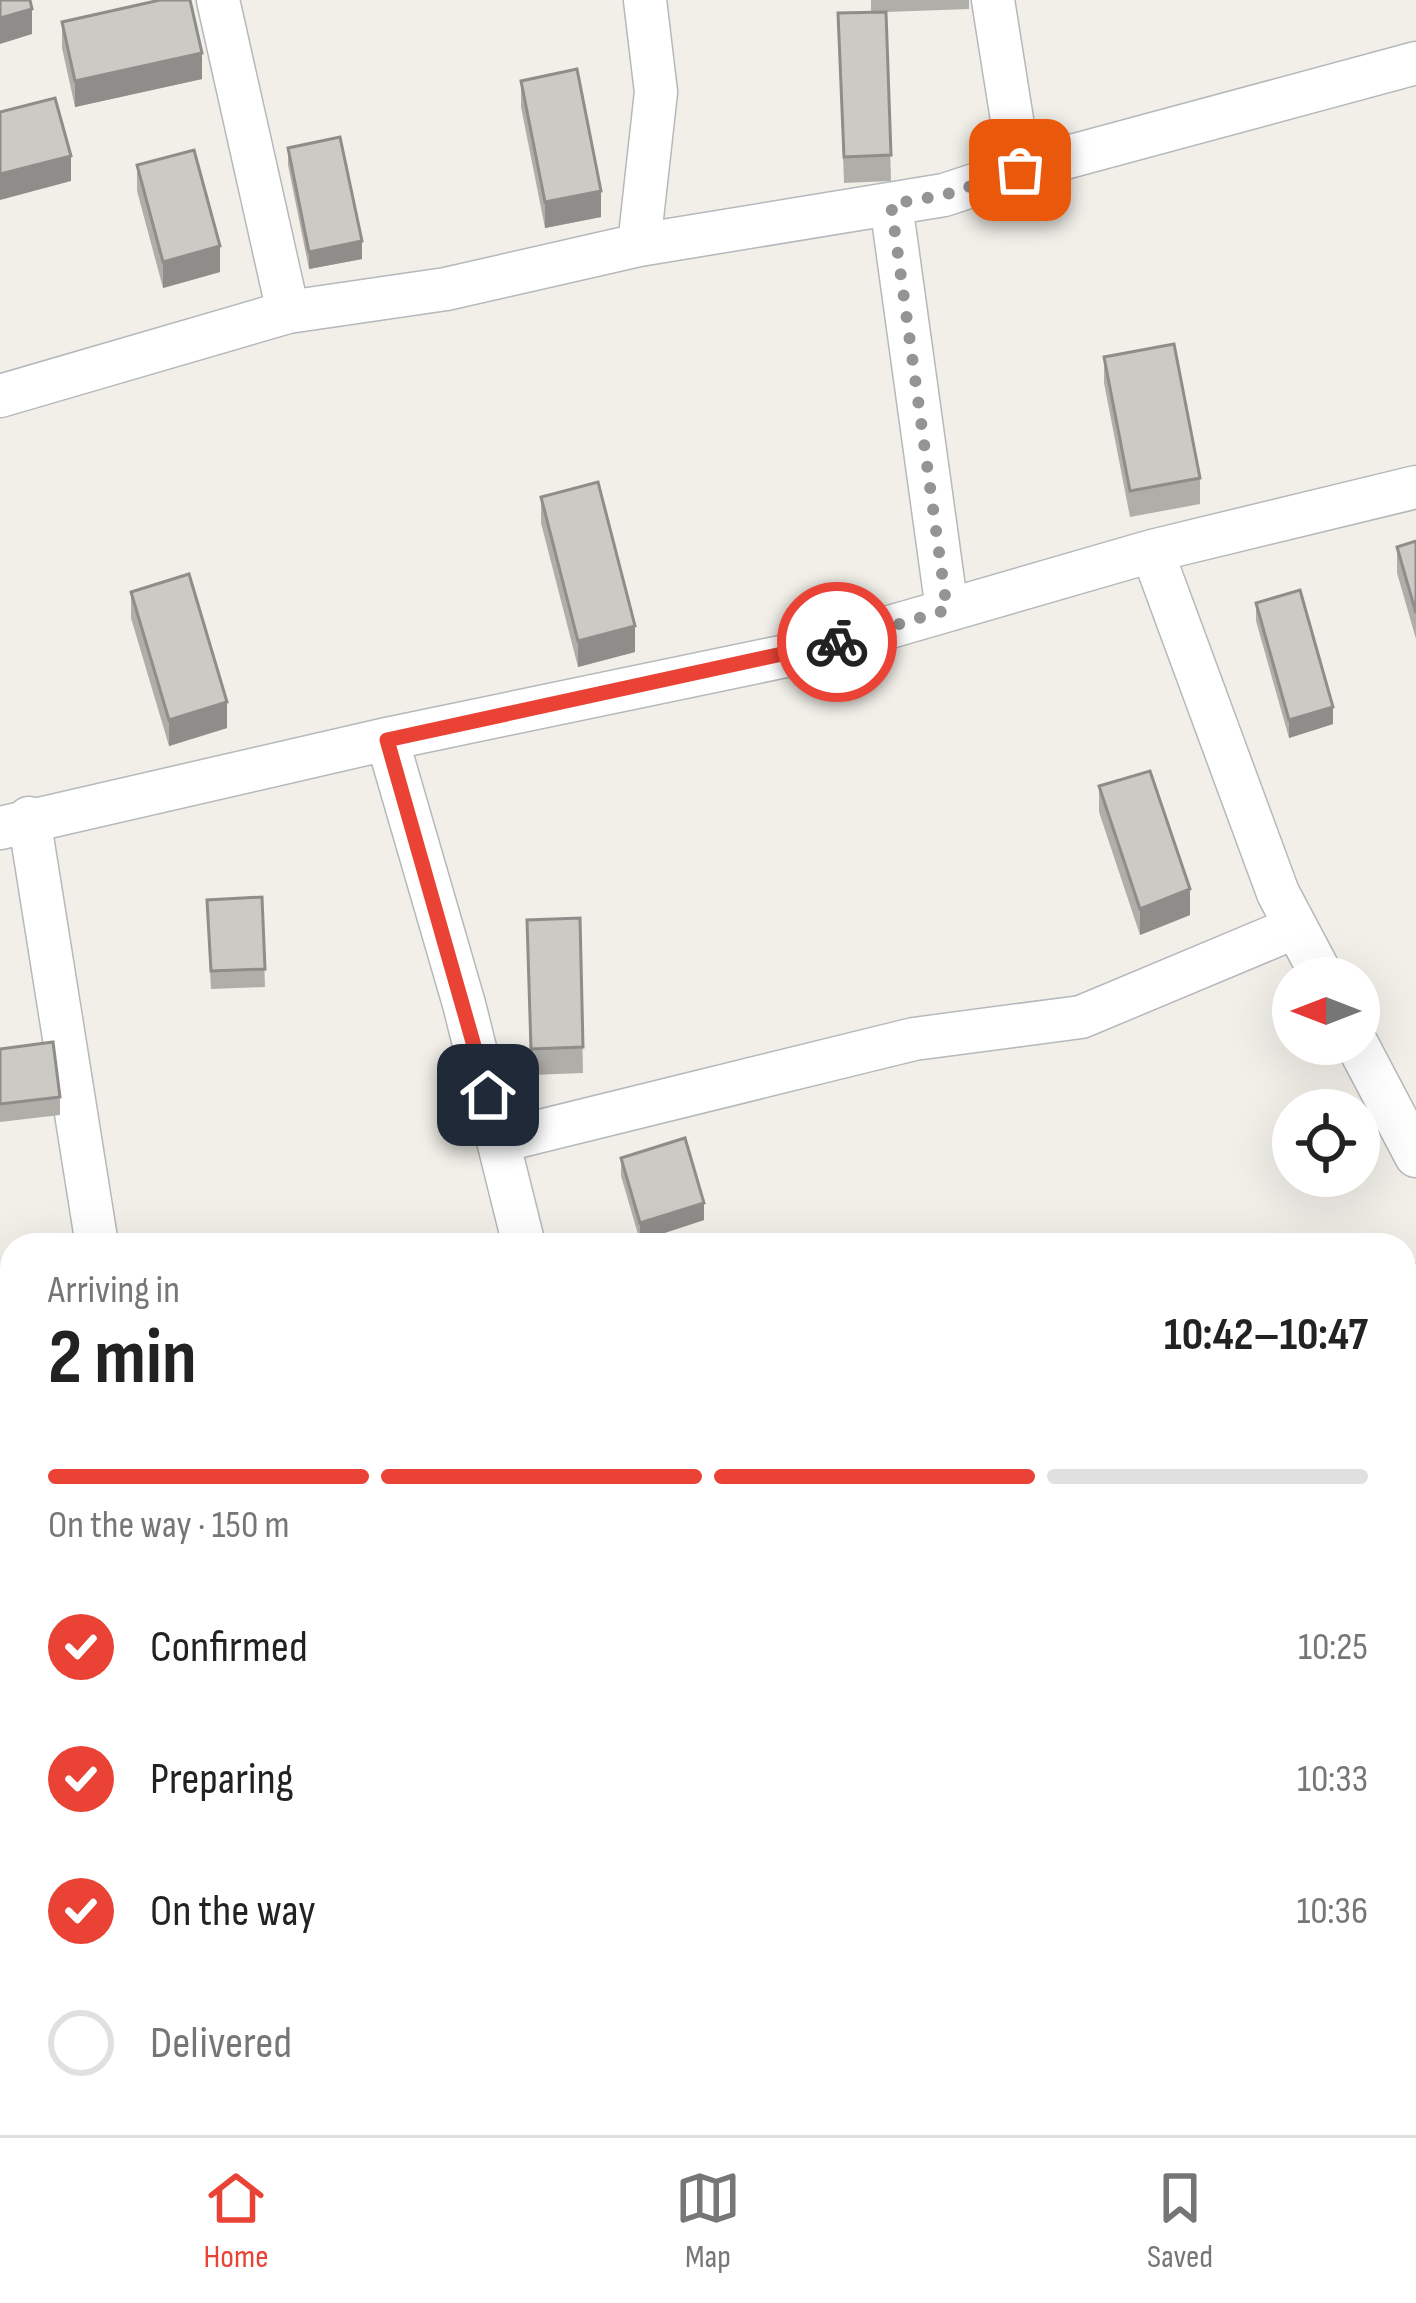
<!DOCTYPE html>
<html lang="en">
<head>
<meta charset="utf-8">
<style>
	body { margin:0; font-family:"Sofia Sans Condensed",sans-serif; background:#f2f2f2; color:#222; height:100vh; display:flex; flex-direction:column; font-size:45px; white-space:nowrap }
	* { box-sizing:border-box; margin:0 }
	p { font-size:39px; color:#767676 }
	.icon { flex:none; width:66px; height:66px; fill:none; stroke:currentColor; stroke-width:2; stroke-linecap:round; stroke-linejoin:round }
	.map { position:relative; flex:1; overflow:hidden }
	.drawer { position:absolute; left:0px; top:1233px; width:1416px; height:903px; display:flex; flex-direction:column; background:#fff; border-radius:36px 36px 0 0; box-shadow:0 12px 48px #0002 }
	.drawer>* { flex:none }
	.needle { width:78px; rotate:270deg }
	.controls { position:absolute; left:1272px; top:957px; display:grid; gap:24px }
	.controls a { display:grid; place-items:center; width:108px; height:108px; border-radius:50%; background:#fff; box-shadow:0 12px 48px #0002; font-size:60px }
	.pin { position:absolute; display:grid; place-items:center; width:102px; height:102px; color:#fff; margin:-51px; border-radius:24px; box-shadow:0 6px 18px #0006 }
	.courier { position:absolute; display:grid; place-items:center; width:120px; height:120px; margin:-60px; border:9px solid #ea4335; border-radius:50%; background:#fff; color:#222; box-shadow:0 3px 15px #0007 }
	.headline em { font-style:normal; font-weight:700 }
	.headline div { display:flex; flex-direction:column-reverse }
	.headline { display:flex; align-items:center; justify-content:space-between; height:204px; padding:0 48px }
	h1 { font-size:78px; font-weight:700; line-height:90px }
	.bar { display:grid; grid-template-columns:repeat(4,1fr); gap:18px 12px; align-content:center; height:144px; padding:0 48px }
	.bar i { height:15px; border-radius:9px; background:#e0e0e0 }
	.bar .active { background:#ea4335 }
	.bar p { grid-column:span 4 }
	ol { padding:0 48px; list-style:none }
	li { display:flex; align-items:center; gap:36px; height:132px }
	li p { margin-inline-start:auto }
	li .icon { padding:12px; border-radius:50%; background:#ea4335; color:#fff; stroke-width:4 }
	li:last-child { color:#767676 }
	li i { width:66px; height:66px; border:6px solid #e0e0e0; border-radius:50% }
	.menu { display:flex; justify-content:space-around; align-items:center; height:168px; border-top:3px solid #e0e0e0; background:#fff; font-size:33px; color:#767676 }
	.menu a { display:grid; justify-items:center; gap:6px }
	.menu .active { color:#ea4335 }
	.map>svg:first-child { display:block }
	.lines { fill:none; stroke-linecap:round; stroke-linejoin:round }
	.minor-casing { stroke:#b5b8bc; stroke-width:45 }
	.minor { stroke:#fff; stroke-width:42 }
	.wall { fill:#afaea9 }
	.shaded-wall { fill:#8f8d8a }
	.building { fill:#cccac5; stroke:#8f8d8a; stroke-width:3 }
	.done { stroke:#929495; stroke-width:12; stroke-dasharray:0 21.6 }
	.route { stroke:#ea4335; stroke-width:15 }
</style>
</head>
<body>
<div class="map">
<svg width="1416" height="2135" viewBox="0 0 1416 2135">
	<rect width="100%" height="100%" fill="#f1efe8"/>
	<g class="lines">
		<defs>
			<path id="minor" d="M218 0 288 312
				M993 0 1020 170
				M891 204 947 610
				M639 245 656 92 645 0
				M0 396 288 312 446 289 639 245 944 195 1020 170 1416 63
				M1152 551 1278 893 1323 978
				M387 739 464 1004 524 1245
				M29 818 97 1245
				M0 828 387 739 800 653 1152 551 1416 487
				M1357 1044 1416 1156
				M500 1141 914 1039 1081 1017 1296 927
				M1404 1289 1416 1285
				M1404 1683 1416 1678
				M1404 2114 1416 2112
				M303 2124 305 2135
				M842 2124 848 2135
				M1305 2135 1358 2124"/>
		</defs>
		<use href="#minor" class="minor-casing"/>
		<use href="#minor" class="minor"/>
	</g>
	<path class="wall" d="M871 0H969V9L886 12 891 181 844 183 838 13 871 12Z
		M62 22 202 79 75 107 62 48Z
		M521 81 601 217 545 228 521 107Z
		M288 148 362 259 309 269 288 165Z
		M137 165 220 272 163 288 137 191Z
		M1104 357 1200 478V504L1130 517 1104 383Z
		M541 497 635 652 578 667 541 523Z
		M1416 541V639L1397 573V547Z
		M131 592 227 728 169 746 131 618Z
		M1256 603 1333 724 1289 738 1256 621Z
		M1099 786 1190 915 1140 935 1099 812Z
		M262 897 265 987 211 989 207 917Z
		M580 918 583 1073 531 1075 527 946Z
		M0 1049 60 1097V1115L0 1122Z
		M621 1158 704 1220 640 1241 621 1176Z
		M1416 1683V1795L1404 1761V1687Z
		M12 1873V1960L0 1962V1875Z
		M685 2124H816V2135H688Z
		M881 2124H948L951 2135H885Z
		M1065 2124H1115V2133L1108 2135H1069Z"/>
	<path class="shaded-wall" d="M32 9V34L0 44V18Z
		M202 53V79L75 107V81Z
		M71 156V181L0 200V174Z
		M601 191V217L545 228V202Z
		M362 241V259L309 269V252Z
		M220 246V272L163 288V262Z
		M635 626V652L578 667V641Z
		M227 702V728L169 746V720Z
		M1333 707V724L1289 738V720Z
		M1190 889V915L1140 935V909Z
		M704 1203V1220L640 1241V1223Z
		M798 2124H816V2135H767Z
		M1088 2124H1115V2133L1108 2135H1073V2129Z
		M1144 2124H1189L1156 2135H1144Z"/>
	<path class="building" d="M0 0H30L32 9 0 18Z
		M160 0H190L202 53 75 81 62 22Z
		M886 12 891 155 844 157 838 13Z
		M577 69 601 191 545 202 521 81Z
		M55 98 71 156 0 174V112Z
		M340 137 362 241 309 252 288 148Z
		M194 150 220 246 163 262 137 165Z
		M1174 344 1200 478 1130 491 1104 357Z
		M598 482 635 626 578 641 541 497Z
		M1416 541V613L1397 547Z
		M189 574 227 702 169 720 131 592Z
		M1300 590 1333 707 1289 720 1256 603Z
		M1150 771 1190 889 1140 909 1099 786Z
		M262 897 265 969 211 971 207 900Z
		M580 918 583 1047 531 1049 527 920Z
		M53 1042 60 1097 0 1104V1049Z
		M685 1138 704 1203 640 1223 621 1158Z
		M1416 1683V1769L1404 1735V1687Z
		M12 1873V1934L0 1936V1875Z
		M1404 2122H1416V2135H1335V2125L1404 2124Z
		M694 2124H798L767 2135H698Z
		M889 2124H948L951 2135H893Z
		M1071 2124H1088L1073 2129Z"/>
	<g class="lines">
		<path class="done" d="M837 642 947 610 891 204 944 195 1020 170"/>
		<path class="route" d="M488 1095 387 740 837 642"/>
	</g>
</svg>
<div class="controls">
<a><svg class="needle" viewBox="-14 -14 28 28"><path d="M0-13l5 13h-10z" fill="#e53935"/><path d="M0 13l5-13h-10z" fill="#767676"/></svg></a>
<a><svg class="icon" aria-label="locate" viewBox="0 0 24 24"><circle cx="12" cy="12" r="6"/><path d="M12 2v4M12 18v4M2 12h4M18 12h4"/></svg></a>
</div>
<div class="pin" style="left:1020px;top:170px;background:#ea580c"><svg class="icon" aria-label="bag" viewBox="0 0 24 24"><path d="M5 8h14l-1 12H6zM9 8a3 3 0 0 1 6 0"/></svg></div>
<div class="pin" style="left:488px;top:1095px;background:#1f2937"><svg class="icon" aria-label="home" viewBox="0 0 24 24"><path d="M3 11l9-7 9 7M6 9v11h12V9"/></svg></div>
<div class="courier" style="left:837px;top:642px"><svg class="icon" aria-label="bike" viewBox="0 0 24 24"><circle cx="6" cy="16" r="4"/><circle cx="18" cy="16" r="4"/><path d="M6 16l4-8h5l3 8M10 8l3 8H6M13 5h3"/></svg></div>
<section class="drawer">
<div class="headline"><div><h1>2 min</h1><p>Arriving in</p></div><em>10:42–10:47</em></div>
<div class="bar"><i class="active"></i><i class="active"></i><i class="active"></i><i></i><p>On the way · 150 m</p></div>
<ol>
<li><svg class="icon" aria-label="check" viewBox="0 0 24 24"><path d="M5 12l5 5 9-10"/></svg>Confirmed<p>10:25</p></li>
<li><svg class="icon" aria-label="check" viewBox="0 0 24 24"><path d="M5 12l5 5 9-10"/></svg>Preparing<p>10:33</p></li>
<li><svg class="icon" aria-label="check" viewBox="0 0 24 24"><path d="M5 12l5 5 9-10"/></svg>On the way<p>10:36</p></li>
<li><i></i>Delivered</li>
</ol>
</section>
</div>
<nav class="menu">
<a class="active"><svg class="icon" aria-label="home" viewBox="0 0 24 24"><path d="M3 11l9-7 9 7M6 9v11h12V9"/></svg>Home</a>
<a><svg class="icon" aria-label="map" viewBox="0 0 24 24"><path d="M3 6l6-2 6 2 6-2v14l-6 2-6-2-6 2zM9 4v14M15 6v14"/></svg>Map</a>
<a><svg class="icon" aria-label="saved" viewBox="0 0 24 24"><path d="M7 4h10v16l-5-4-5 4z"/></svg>Saved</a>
</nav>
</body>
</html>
